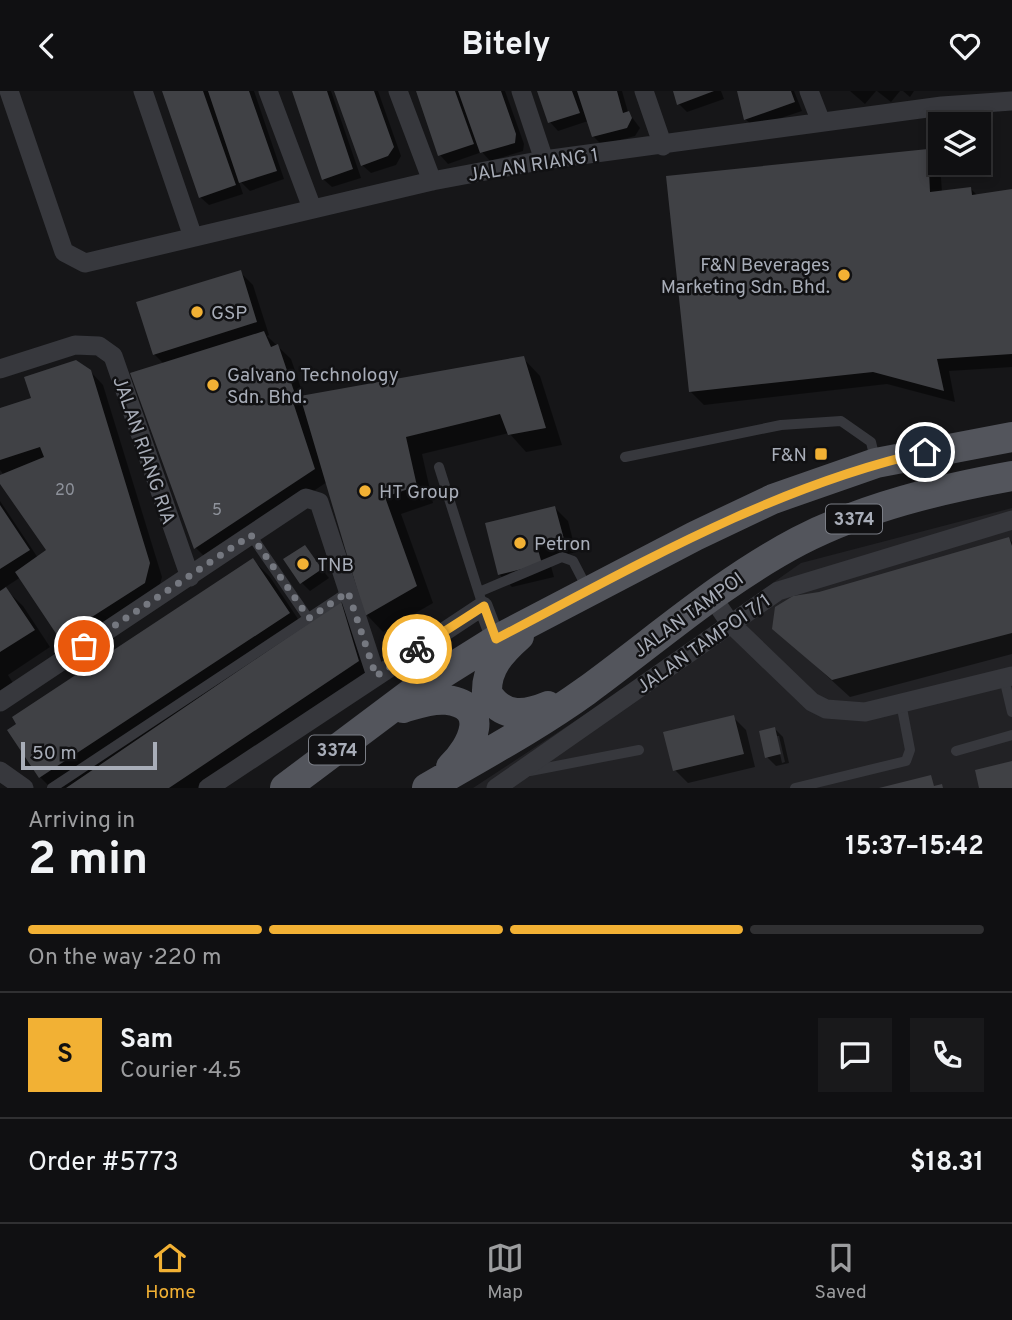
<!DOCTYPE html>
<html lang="en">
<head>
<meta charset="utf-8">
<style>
	body { margin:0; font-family:Overpass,sans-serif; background:#19191b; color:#f1f3f6; height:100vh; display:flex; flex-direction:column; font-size:26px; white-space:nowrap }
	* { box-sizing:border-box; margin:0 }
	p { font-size:23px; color:#9c9d9f }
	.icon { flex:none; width:38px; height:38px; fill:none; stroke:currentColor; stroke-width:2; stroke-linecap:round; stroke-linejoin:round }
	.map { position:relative; height:697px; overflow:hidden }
	.drawer { display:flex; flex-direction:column; background:#101012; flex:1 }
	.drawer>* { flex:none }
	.controls { position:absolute; left:928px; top:21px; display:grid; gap:14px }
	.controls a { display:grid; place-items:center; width:63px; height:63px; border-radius:0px; background:#101012; box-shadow:0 4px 10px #0003,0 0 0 2px #303032; font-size:35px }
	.scale { position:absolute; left:21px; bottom:18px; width:136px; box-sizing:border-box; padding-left:7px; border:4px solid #a8adb8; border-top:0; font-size:19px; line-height:24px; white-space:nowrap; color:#a8adb8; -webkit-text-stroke:5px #111113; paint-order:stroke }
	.pin { position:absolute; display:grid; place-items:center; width:60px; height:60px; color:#fff; margin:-30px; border:4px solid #fff; border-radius:50%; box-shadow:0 2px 7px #0007 }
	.courier { position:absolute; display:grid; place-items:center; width:70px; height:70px; margin:-35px; border:5px solid #f2b134; border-radius:50%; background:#fff; color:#222; box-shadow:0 2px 9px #0007 }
	.head em { font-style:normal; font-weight:700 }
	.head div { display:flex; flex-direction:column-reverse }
	.head { display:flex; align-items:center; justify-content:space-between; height:119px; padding:0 28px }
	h1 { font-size:46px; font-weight:700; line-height:52px }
	.bar { display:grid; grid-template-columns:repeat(4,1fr); gap:10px 7px; align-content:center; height:84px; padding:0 28px }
	.bar i { height:9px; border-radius:5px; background:#303032 }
	.bar .current { background:#f2b134 }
	.bar p { grid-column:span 4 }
	.line { display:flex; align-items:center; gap:18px; padding:0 28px; border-top:2px solid #303032 }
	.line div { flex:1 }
	.round { display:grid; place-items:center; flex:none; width:74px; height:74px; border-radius:0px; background:#19191b }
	header { display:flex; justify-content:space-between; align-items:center; height:91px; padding:0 28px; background:#101012; font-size:32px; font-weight:700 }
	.tabs { display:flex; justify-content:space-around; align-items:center; height:98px; border-top:2px solid #303032; background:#101012; font-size:19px; color:#9c9d9f }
	.tabs a { display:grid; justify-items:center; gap:4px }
	.tabs .current { color:#f2b134 }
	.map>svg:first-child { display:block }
	.built { fill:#222225 }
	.shadow { fill:#0007; fill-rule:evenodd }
	.building { fill:#404145 }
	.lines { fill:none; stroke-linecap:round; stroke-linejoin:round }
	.lane { stroke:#37383d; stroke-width:10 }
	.street { stroke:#37383d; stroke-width:19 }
	.primary { stroke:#53555c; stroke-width:30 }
	.done { stroke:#757880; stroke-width:7; stroke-dasharray:0 12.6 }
	.route { stroke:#f2b134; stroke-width:9 }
	.poi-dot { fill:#f2b134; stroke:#111113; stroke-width:2.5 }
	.labels { text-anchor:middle; stroke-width:5; stroke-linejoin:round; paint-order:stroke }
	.number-label { font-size:16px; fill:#8e929b }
	.shield { fill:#111113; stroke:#7b7e86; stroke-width:2 }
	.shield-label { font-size:18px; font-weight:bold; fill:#a8adb8 }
	.street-label { font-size:19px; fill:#a8adb8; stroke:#111113 }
	.poi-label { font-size:19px; fill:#a8adb8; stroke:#111113; text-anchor:start }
</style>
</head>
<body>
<header><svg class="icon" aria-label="back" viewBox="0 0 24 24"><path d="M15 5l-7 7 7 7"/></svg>Bitely<svg class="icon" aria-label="heart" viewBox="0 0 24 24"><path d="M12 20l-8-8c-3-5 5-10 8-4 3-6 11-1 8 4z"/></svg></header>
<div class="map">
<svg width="1012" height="697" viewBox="0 0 1012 697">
	<rect width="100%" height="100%" fill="#161618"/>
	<path class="built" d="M1012 417V697H473L607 609 801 472Z"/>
	<path class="shadow" d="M164 0H254L284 88 250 100 238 88 243 103 209 114 200 106Z
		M294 0H331L361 87 332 96 323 88Z
		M336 0H378L401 65 396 74 371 82 362 74Z
		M418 0H505L524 53 523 60 490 70 482 61 448 73 440 64Z
		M539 0H622L628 21 640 37 635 45 602 54 593 45 588 30 558 40 550 31Z
		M675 0H721L724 8 687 21 679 13Z
		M739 0H794L802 20 754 36 745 28Z
		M850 0H876L865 13Z
		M877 0H900L891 11Z
		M903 0H914L910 6Z
		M927 60 940 73 942 101 971 98 978 105 1012 100V276L949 280 955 311 887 293 704 314 691 301Z
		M240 181 253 194 269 244 267 245 291 268 304 306 523 267 540 285 562 354 526 361 509 342 422 363 433 412 401 423 433 512 383 541 367 524 327 391 209 470 196 457 132 283 164 273 154 263Z
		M90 280 103 294 162 486 157 505 73 559 61 546 21 486 4 497 23 515 50 556 8 584 18 600 0 612V410L38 467 49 460 0 390 4 384 0 379V319L33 308Z
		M555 417 568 430 576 461 549 468 554 486 512 496 499 483Z
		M1009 448 1012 451V563L850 606 774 537 820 502Z
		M304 456 329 487 310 500 302 492Z
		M253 469 270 486 304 537 341 512 358 529 375 587 211 697H51L40 686Z
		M733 626 746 639 755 676 688 692 675 679Z
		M775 638 783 646 789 672 776 675 767 666ZM776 645H779L785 671 782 672Z"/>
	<path class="building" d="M162 0H203L236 94 199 107Z
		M208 0H249L277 80 239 92Z
		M292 0H327L353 78 322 89Z
		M334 0H374L394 56 388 65 361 75Z
		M416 0H455L474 53 438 65Z
		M458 0H501L516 43 515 52 480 62Z
		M537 0H572L580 22 548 32Z
		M577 0H617L623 22 629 20 632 27 627 37 592 46Z
		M673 0H714L677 14Z
		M737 0H791L795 11 744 29Z
		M928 58 930 101 971 96 972 104 1012 98V263L937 268 944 300 873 281 689 301 666 85Z
		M241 179 257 231 153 264 136 211Z
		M264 240 271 256 278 253 296 306 292 308 315 378 194 458 130 282Z
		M524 265 546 337 508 344 500 323 406 346 417 395 385 406 417 495 365 525 300 305Z
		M76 269 91 279 150 472 145 492 59 547 15 481 46 459 0 393V384L44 366 40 356 0 369V317L31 307 24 286Z
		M0 414 30 459 0 478Z
		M555 415 564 448 537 455 542 473 498 484 485 432Z
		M1009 446 1012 455V542L832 589 772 538 775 516 793 505 819 501Z
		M305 454 322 478 300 493 283 468Z
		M253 467 290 522 39 687 7 639 16 633 12 626Z
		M6 496 35 539 0 561V500Z
		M341 510 359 570 169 697H66Z
		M734 624 744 663 673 680 663 641Z
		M775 636 781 663 765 667 759 640Z
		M1012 670V697H979L975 679Z
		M931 684 934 695 942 693 943 697H879Z"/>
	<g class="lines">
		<path class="lane" d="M625 366 781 334 841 330 871 351 875 368
			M439 376 483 515
			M251 444 308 527
			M479 501 562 466 573 470 587 497
			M1004 587 1012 621
			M956 660 1012 644
			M530 680 639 659
			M52 697 348 501
			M795 697 906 670 910 659 901 612"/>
		<path class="street" d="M9 0 64 161 85 172 432 90 544 69 942 15 1012 10
			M143 0 193 146
			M268 0 312 117
			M398 0 432 90
			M521 0 544 69
			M644 0 663 55
			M809 0 821 31
			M0 278 75 254 99 255 113 265 190 486
			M710 503 730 532 812 611 826 618 865 621 1012 585
			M0 611 306 407 319 411 376 585
			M0 680 24 697
			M208 697 483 515 496 549
			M496 697 778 500 1012 429"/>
		<path class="primary" d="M519 545C501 561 486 577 487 602 502 627 524 625 548 615
			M403 617C417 613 432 607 447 609 492 615 473 655 451 676
			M285 697 413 601 496 549 695 445 773 408 876 372 1012 346
			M427 697C480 666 536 636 586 600 656 549 721 491 799 450 865 416 940 398 1012 385"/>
	</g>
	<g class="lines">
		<path class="done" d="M84 555 251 444 309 527 348 501 376 585 417 558"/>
		<path class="route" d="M417 558 484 515 496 548C634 476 771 396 925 361"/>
	</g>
	<g class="poi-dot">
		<circle cx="844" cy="184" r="7"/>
		<circle cx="197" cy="221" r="7"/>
		<circle cx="213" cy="294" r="7"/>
		<rect x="814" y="356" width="14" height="14" rx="3.5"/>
		<circle cx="365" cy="400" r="7"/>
		<circle cx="520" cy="452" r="7"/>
		<circle cx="303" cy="473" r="7"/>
	</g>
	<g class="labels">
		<g class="number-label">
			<text x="65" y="404">20</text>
			<text x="217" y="424">5</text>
		</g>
		<g class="shield">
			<rect x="826" y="413.5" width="56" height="29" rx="5"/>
			<rect x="309" y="644.5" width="56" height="29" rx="5"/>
		</g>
		<g class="shield-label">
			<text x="854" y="434">3374</text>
			<text x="337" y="665">3374</text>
		</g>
		<g class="street-label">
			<text transform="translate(533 73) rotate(-9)" y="7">JALAN RIANG 1</text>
			<text transform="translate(145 359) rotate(71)" y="7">JALAN RIANG RIA</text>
			<text transform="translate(688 523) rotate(-36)" y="7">JALAN TAMPOI</text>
			<text transform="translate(703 552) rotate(-35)" y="7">JALAN TAMPOI 7/1</text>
		</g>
		<g class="poi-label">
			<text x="830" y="180" text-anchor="end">F&amp;N Beverages<tspan x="830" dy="22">Marketing Sdn. Bhd.</tspan></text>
			<text x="211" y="228">GSP</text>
			<text x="227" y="290">Galvano Technology<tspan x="227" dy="22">Sdn. Bhd.</tspan></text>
			<text x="807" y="370" text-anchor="end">F&amp;N</text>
			<text x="379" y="407">HT Group</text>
			<text x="534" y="459">Petron</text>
			<text x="317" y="480">TNB</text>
		</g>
	</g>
</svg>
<div class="controls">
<a><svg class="icon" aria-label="layers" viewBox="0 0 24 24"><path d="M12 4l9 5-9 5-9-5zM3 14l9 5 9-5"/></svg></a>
</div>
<div class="scale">50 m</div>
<div class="pin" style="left:84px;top:555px;background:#ea580c"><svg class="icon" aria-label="bag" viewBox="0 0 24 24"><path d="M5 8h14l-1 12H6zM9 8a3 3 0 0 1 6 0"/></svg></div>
<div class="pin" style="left:925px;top:361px;background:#1f2937"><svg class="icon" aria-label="home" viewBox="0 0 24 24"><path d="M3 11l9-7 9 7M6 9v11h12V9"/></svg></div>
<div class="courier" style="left:417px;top:558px"><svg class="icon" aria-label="bike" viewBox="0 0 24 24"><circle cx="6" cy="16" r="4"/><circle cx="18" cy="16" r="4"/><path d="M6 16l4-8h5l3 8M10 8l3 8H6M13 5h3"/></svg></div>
</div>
<section class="drawer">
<div class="head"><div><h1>2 min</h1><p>Arriving in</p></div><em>15:37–15:42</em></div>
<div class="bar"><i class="current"></i><i class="current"></i><i class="current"></i><i></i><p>On the way · 220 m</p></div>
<div class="line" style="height:126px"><b class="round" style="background:#f2b134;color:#111">S</b><div><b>Sam</b><p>Courier · 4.5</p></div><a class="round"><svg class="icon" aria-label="chat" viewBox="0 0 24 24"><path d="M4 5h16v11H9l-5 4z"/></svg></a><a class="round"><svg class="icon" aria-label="phone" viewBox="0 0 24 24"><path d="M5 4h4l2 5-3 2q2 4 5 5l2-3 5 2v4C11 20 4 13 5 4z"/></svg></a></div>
<div class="line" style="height:91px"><div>Order #5773</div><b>$18.31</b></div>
</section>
<nav class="tabs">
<a class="current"><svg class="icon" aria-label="home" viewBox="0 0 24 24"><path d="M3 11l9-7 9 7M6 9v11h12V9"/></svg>Home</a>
<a><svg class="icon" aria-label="map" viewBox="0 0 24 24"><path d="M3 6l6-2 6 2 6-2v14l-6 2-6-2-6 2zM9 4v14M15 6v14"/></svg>Map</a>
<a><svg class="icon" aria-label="saved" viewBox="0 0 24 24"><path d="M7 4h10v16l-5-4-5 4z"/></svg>Saved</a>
</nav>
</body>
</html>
